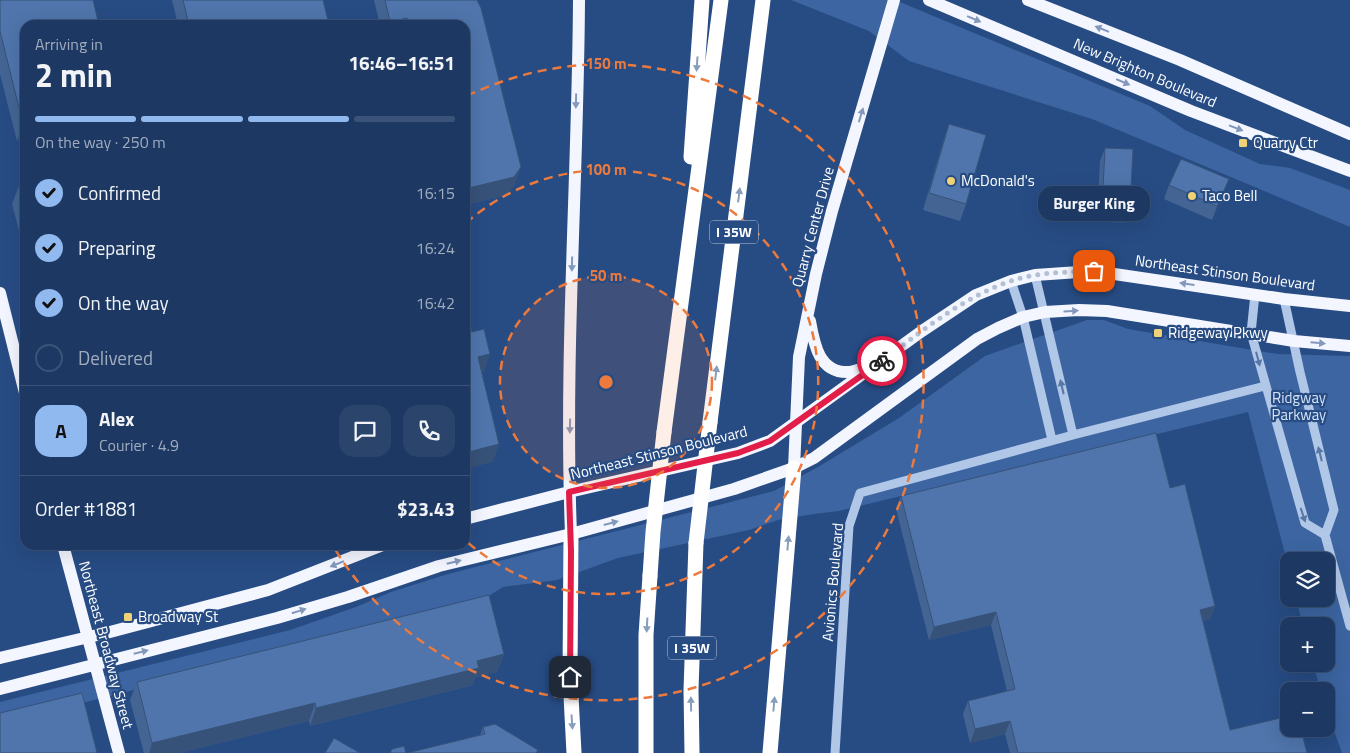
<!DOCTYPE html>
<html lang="en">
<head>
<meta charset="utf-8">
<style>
	body { margin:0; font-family:"Titillium Web",sans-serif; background:#2a446c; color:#f1f3f6; height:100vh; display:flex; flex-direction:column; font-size:19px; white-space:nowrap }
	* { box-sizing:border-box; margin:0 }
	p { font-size:16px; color:#a0acbe }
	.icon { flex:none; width:28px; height:28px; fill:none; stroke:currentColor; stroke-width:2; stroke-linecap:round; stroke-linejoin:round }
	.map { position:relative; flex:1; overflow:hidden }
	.details { position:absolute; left:20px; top:20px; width:450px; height:530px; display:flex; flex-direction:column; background:#1d3963; border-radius:15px; box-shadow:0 5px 20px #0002,0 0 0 1px #3b5378 }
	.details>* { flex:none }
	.fabs { position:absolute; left:1280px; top:552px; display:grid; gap:10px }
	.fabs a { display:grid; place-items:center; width:55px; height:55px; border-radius:10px; background:#1d3963; box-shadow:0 5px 20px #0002,0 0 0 1px #3b5378; font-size:25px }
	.pin { position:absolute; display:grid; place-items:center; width:42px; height:42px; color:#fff; margin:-21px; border-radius:10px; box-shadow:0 2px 8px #0006 }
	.courier { position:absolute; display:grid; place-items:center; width:50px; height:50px; margin:-25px; border:4px solid #e11d48; border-radius:50%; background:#fff; color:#222; box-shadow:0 1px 6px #0007 }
	.bubble { position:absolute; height:35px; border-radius:15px; background:#1d3963; box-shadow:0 5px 20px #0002,0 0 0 1px #3b5378; font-size:16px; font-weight:700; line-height:35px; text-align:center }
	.summary em { font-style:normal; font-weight:700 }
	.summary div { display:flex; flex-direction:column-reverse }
	.summary { display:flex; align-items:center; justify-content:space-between; height:85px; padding:0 15px }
	h1 { font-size:32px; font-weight:700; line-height:38px }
	.bar { display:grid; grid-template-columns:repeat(4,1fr); gap:8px 5px; align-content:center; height:60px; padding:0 15px }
	.bar i { height:6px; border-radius:4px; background:#3b5378 }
	.bar .active { background:#90b9f0 }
	.bar p { grid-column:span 4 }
	.line { display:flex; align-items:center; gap:12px; padding:0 15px; border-top:1px solid #3b5378 }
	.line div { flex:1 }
	.round { display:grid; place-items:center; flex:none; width:52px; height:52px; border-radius:15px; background:#2a446c }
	ol { padding:0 15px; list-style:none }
	li { display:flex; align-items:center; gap:15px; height:55px }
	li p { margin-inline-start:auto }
	li .icon { padding:5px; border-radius:50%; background:#90b9f0; color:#111; stroke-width:4 }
	li:last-child { color:#a0acbe }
	li i { width:28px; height:28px; border:2px solid #3b5378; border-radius:50% }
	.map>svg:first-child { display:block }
	.green { fill:#3c65a1 }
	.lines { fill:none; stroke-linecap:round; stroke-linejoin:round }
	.minor { stroke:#b1c7e7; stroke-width:9 }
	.major { stroke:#f3f6fe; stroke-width:12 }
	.highway { stroke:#fff; stroke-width:15 }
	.highway-bridge { stroke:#fff; stroke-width:15 }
	.wall { fill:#446594 }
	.shaded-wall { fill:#375278 }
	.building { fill:#4f75ac; stroke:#375278 }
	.oneway { fill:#8398bb }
	.oneway2 { fill:#889dbb }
	.oneway3 { fill:#5777a7 }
	.done { stroke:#b3c0d4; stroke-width:5; stroke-dasharray:0 9 }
	.route { stroke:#e11d48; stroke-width:6 }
	.ring { fill:none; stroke:#ed7a3d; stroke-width:2.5; stroke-dasharray:9 6 }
	.poi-dot { fill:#f0d276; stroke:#274c84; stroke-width:2 }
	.labels { text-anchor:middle; stroke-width:4.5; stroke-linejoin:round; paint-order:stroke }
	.shield { fill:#274c84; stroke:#bec9da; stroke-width:1 }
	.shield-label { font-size:14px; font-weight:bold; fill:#fff }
	.street-label { font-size:15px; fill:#fff; stroke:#274c84 }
	.poi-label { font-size:15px; fill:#fff; stroke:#274c84; text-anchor:start }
	.park-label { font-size:15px; fill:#d4e2f6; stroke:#274c84 }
	.centre { fill:#ed7a3d; stroke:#274c84; stroke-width:2.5 }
	.ring-label { font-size:15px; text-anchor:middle; font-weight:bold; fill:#ed7a3d; stroke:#274c84; stroke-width:4.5; stroke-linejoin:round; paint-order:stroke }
</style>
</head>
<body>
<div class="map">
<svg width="1350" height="753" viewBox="0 0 1350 753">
	<rect width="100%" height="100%" fill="#274c84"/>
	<path class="green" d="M791 0H895L1150 106 1185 130 1260 164 1290 168 1350 190V227L1092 119 909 61 869 31Z
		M1087 320H1104L1128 329 1277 354 1350 356V753H1342L1326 708V691H1321L1313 664H1326V626H1303L1296 599H1326V561H1289V569L1248 412 839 511 814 514 778 520 749 530 618 558 557 580 503 587 479 602 0 724V702L290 630 356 607 391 592 448 574 774 491 818 467 899 418 985 356Z"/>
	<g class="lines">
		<path class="minor" d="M1035 275 1073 435
			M1011 281 1023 317 1052 440
			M1255 294 1251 333 1305 523 1325 535
			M1284 299 1300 372 1334 510 1325 535 1350 626
			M835 753 849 526 860 493 1073 435 1265 386"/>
		<path class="major" d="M929 0 1191 111 1350 171
			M1028 0 1180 60 1350 134
			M0 293 25 393
			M810 321C814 344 819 374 850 372 856 371 863 368 869 367
			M794 468 799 357 816 274 832 211 894 0
			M465 519 569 492 738 453 770 441 922 331 976 295 1011 281 1035 275 1094 271 1284 299 1350 306
			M571 534C564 356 578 178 579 0
			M63 545 119 753
			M0 658 110 632 268 590 383 545
			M0 689 277 618 348 597 439 566 571 534 734 489 794 468 814 458 977 339 998 328 1023 317 1045 312 1079 310 1107 311 1294 341 1350 346"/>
		<path class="highway" d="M691 157 702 0
			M710 422 763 0
			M664 432 721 0
			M571 534 570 677 574 753
			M646 753V635L650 576
			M692 753 691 690 696 543
			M770 753 794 468"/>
		<path class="highway-bridge" d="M696 543 710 422
			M650 576 653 532 664 432"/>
	</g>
	<path class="wall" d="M0 0H93L25 139 17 141 0 74Z
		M172 0H323L329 25H178Z
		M374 0H477L521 167 514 185 507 195 465 205V25H380Z
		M949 124 966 204 960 221 923 210 943 142Z
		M1105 148 1126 223 1097 221 1100 161Z
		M1229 179 1212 220 1164 199 1169 185Z
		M25 184V264L23 265 20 252 23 246 12 204 19 186Z
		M1170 488 1215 606 1210 619 1203 621 1230 730 1307 753H1010L1005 734 970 743 963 714 968 701 1007 691 991 625 929 640 896 509 901 496Z
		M504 654 497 672 475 677 473 685 310 726 309 721 179 753H144L130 700 137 682Z
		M483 727 538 750 536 753H407L480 735Z"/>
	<path class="shaded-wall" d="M407 18 404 25H389L390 22Z
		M25 123V139L17 141 23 124Z
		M521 167 514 185 507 195 465 205V189Z
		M1229 179 1224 193 1212 220 1217 206Z
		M1102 208 1130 209 1126 223 1097 221Z
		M490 354 484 372 472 375 478 357Z
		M499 444 493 462 465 469V453Z
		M1215 606 1210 619 1195 623 1200 610Z
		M996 612 991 625 929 640 934 627Z
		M504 654 497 672 475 677 473 685 310 726 316 708 477 661Z
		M315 703 309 721 179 753H149L152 743Z
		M1010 721 1005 734 970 743 975 729Z"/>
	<path class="building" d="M0 0H93L99 25H25V123L23 124 0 31Z
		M183 0H323L329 25H189Z
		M385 0H477L481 8 521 167 514 177 465 189V25H409L407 18 390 22Z
		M949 124 986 135 966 204 929 193Z
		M1105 148 1133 149 1130 209 1102 208Z
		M1181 159 1229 179 1217 206 1169 185Z
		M25 184V212L19 186Z
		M465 304 472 332 484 329 490 354 478 357 499 444 465 453Z
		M1156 433 1170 488 1185 484 1215 606 1200 610 1230 730 1289 716V729H1301L1307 753H1018L1010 721 975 729 968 701 1015 689 996 612 934 627 901 496Z
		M489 595 504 654 477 661 479 668 316 708 315 703 152 743 137 682Z
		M82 693 97 753H0V713Z
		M495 724 538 750 536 753H407L485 734 483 727Z
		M334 738 360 753H325Z
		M404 746 406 753H390L392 749Z"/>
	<defs><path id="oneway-solid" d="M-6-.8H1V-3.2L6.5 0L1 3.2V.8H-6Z" transform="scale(1.25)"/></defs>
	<g class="oneway">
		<use href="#oneway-solid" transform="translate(974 19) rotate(23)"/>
		<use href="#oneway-solid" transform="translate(1102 29) rotate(-158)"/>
		<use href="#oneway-solid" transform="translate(1123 82) rotate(23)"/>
		<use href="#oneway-solid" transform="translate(576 101) rotate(91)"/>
		<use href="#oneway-solid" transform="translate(861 115) rotate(-73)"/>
		<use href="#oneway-solid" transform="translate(1236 128) rotate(21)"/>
		<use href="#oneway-solid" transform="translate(572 264) rotate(91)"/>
		<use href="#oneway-solid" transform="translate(1187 284) rotate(-172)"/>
		<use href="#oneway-solid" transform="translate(1071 311) rotate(-3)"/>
		<use href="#oneway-solid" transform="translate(1318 343) rotate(5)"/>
		<use href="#oneway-solid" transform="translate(570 426) rotate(91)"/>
		<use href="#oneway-solid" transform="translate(611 523) rotate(-15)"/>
		<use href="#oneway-solid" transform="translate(454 562) rotate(-14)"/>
		<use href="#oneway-solid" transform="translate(337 564) rotate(158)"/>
		<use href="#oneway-solid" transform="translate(299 611) rotate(-17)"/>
		<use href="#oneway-solid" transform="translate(141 652) rotate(-14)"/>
	</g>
	<g class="oneway2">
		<use href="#oneway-solid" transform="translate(697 64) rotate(94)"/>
		<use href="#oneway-solid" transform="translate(739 195) rotate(-83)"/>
		<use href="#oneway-solid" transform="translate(716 373) rotate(-83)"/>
		<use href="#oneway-solid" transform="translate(788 543) rotate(-85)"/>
		<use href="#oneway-solid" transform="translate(647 625) rotate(93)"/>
		<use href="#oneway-solid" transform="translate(691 704) rotate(-91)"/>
		<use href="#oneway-solid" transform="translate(774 704) rotate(-85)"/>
		<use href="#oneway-solid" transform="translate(572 722) rotate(86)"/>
	</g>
	<g class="oneway3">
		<use href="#oneway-solid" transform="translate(1258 359) rotate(75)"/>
		<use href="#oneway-solid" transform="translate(1062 387) rotate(-103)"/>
		<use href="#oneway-solid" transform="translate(1320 454) rotate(-104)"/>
		<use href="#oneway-solid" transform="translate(1303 515) rotate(72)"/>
	</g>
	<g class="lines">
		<path class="done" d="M882 361C922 331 963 297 1011 281 1038 272 1067 272 1094 271"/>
		<path class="route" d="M570 677 571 551 569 492 738 453 770 441 882 361"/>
	</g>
	<circle cx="606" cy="382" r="106" fill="#ed7a3d" fill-opacity=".12"/>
	<g class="ring">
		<circle cx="606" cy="382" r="106"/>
		<path d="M466 223A212 212 0 1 1 466 541"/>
		<path d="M467 96A318 318 0 1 1 333 546"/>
	</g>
	<g class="poi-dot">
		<rect x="1238" y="138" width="10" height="10" rx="2.5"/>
		<circle cx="951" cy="181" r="5"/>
		<circle cx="1192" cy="196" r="5"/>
		<rect x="1153" y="328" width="10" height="10" rx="2.5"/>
		<rect x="123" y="612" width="10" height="10" rx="2.5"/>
	</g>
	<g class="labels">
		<g class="shield">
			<rect x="710" y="220.5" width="48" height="23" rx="4"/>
			<rect x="668" y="636.5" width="48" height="23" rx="4"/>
		</g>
		<g class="shield-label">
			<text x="734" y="237">I 35W</text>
			<text x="692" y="653">I 35W</text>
		</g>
		<g class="street-label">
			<text transform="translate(1145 73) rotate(23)" y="5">New Brighton Boulevard</text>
			<text transform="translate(813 227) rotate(-75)" y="5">Quarry Center Drive</text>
			<text transform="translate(1225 273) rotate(8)" y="5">Northeast Stinson Boulevard</text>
			<text transform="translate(659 453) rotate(-14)" y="5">Northeast Stinson Boulevard</text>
			<text transform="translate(833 582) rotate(-85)" y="5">Avionics Boulevard</text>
			<text transform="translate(106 645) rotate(75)" y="5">Northeast Broadway Street</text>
		</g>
		<g class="poi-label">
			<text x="1253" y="148">Quarry Ctr</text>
			<text x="961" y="186">McDonald's</text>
			<text x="1202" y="201">Taco Bell</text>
			<text x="1168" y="338">Ridgeway Pkwy</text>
			<text x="138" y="622">Broadway St</text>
		</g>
		<g class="park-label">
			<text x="1299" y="403">Ridgway<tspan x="1299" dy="17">Parkway</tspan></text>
		</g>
	</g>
	<circle cx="606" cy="382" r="8" class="centre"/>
	<g class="ring-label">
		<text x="606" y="69">150 m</text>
		<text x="606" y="175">100 m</text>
		<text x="606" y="281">50 m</text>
	</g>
</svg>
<div class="fabs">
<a><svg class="icon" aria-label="layers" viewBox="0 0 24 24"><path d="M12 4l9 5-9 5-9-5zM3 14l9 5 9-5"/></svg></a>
<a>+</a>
<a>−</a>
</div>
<div class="pin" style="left:1094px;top:271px;background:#ea580c"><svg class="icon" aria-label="bag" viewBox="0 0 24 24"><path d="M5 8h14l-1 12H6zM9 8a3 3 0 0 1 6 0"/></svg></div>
<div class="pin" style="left:570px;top:677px;background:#1f2937"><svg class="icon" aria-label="home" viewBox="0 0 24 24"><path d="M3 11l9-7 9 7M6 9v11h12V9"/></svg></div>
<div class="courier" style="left:882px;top:361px"><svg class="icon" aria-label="bike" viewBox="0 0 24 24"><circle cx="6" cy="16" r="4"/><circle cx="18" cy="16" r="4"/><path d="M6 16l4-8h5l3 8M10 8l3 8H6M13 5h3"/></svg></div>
<div class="bubble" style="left:1038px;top:186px;width:112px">Burger King</div>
<section class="details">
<div class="summary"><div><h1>2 min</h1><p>Arriving in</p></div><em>16:46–16:51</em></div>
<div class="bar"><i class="active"></i><i class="active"></i><i class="active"></i><i></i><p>On the way · 250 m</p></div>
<ol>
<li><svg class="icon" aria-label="check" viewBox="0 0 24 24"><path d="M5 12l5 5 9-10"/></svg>Confirmed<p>16:15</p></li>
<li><svg class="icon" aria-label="check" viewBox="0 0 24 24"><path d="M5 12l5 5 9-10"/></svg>Preparing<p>16:24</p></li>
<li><svg class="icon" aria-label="check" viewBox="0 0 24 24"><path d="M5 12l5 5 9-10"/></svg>On the way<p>16:42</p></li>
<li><i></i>Delivered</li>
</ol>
<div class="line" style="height:90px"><b class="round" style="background:#90b9f0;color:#111">A</b><div><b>Alex</b><p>Courier · 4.9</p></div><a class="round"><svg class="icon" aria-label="chat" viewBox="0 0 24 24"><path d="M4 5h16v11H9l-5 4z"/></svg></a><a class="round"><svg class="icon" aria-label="phone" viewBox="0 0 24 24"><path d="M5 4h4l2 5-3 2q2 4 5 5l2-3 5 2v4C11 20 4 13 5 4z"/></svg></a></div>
<div class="line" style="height:65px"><div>Order #1881</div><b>$23.43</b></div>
</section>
</div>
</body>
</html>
